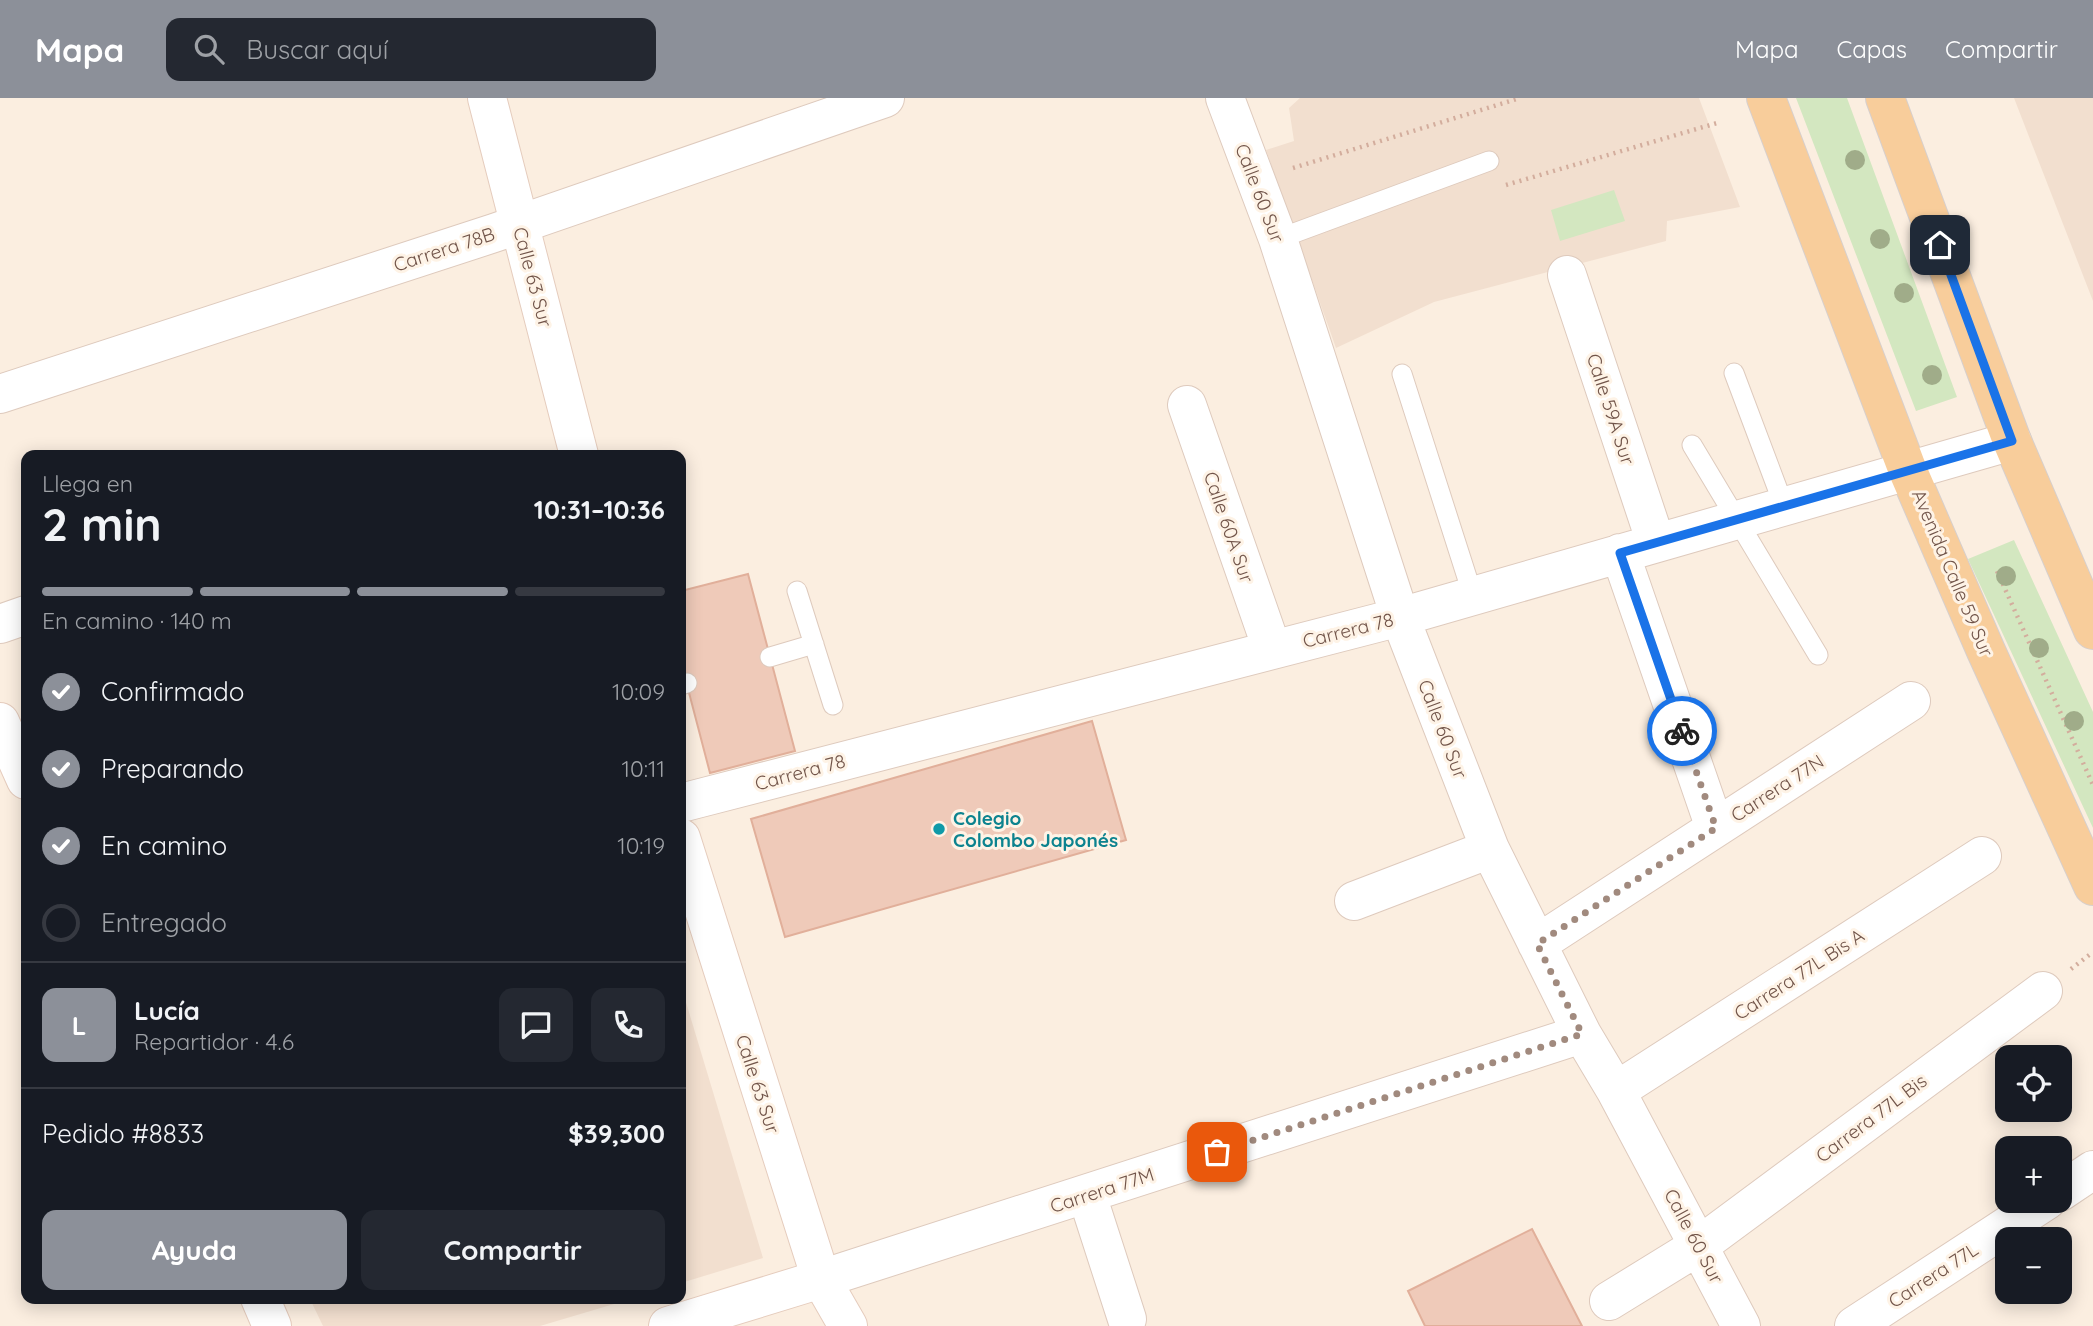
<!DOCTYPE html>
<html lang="es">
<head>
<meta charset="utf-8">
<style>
	body { margin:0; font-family:Quicksand,sans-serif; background:#242831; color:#f1f3f6; height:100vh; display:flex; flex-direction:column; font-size:26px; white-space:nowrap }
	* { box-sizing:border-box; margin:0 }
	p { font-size:23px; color:#9ea1a6 }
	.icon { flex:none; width:38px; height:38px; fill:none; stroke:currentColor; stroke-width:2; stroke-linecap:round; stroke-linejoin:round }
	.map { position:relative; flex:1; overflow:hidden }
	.drawer { position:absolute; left:21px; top:352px; width:665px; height:854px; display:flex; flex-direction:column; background:#171b24; border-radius:14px; box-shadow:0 4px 18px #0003 }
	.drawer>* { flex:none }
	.fabs { position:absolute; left:1995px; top:947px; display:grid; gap:14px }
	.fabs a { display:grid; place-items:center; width:77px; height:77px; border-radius:14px; background:#171b24; box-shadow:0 4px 18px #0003; font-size:35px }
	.pin { position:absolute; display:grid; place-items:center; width:60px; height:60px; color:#fff; margin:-30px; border-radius:14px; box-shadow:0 4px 10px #0006 }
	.courier { position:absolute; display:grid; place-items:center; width:70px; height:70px; margin:-35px; border:5px solid #1a73e8; border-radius:50%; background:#fff; color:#222; box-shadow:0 2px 9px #0007 }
	.headline em { font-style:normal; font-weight:800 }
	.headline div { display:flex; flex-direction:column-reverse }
	.headline { display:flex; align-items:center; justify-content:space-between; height:119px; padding:0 21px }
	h1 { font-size:46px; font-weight:800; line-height:52px }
	.bar { display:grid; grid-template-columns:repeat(4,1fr); gap:10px 7px; align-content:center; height:84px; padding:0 21px }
	.bar i { height:9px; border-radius:5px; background:#363941 }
	.bar .on { background:#8c9099 }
	.bar p { grid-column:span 4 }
	.line { display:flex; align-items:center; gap:18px; padding:0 21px; border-top:2px solid #363941 }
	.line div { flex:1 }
	.round { display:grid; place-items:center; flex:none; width:74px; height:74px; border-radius:14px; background:#242831 }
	ol { padding:0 21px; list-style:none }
	li { display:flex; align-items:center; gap:21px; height:77px }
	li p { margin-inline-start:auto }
	li .icon { padding:7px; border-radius:50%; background:#8c9099; color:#fff; stroke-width:4 }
	li:last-child { color:#9ea1a6 }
	li i { width:38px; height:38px; border:4px solid #363941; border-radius:50% }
	.action { display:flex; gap:14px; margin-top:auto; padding:14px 21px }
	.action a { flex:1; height:80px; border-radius:14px; background:#8c9099; color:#fff; font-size:28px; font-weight:800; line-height:80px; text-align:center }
	.action a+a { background:#242831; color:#f1f3f6 }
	header { display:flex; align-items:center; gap:42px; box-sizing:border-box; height:98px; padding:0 35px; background:#8c9099; color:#fff }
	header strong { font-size:33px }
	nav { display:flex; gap:38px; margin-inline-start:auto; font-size:24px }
	.search { width:490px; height:63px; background:#242831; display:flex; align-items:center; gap:18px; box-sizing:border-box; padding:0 24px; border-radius:14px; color:#9ea1a6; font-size:26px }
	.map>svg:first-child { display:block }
	.residential { fill:#f2dfcf }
	.green { fill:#d3e7c0 }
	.building { fill:#efcab9; stroke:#e1af9a; stroke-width:2 }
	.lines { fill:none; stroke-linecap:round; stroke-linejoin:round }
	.lane-casing { stroke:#decabd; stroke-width:21 }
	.street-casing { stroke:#decabd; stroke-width:40 }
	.secondary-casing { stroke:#e5ccbd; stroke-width:40 }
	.primary-casing { stroke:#d7cfcc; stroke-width:40 }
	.path { stroke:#d3ad9d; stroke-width:4.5; stroke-dasharray:2 5; stroke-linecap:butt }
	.lane { stroke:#fff; stroke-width:19 }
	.street { stroke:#fff; stroke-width:38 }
	.secondary { stroke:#fff; stroke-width:38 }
	.primary { stroke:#f8cd9b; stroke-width:38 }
	.tree { fill:#a0ac89 }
	.done { stroke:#a18a7e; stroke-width:7; stroke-dasharray:0 12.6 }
	.route { stroke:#1a73e8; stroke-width:9 }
	.culture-dot { fill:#0f9aa8; stroke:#fef3e6; stroke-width:2.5 }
	.labels { text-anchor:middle; stroke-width:6; stroke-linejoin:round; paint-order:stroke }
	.street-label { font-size:19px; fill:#715449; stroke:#fef3e6 }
	.culture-label { font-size:19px; font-weight:bold; fill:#0d838f; stroke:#fef3e6; text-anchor:start }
</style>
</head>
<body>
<header>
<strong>Mapa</strong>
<div class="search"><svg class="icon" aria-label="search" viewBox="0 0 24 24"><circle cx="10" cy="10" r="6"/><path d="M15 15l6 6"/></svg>Buscar aquí</div>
<nav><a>Mapa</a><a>Capas</a><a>Compartir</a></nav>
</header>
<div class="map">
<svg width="2093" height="1228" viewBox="0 0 2093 1228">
	<rect width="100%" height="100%" fill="#fbeee0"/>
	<path class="residential" d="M1300 0H1699L1740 109 1667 123 1666 143 1434 204 1336 250 1266 52 1294 43 1289 10Z
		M2014 0H2093V203Z
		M685 901 763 1160 681 1185V902Z
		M310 1201H631L540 1228H323Z"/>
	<path class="green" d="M1796 0H1847L1957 299 1916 313Z
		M1614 92 1625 123 1560 143 1551 112Z
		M2014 442 2093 614V730L1968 461Z"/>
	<path class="building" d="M748 476 795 653 710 675 681 564V493Z
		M1092 623 1126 742 785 839 751 721Z
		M1532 1131 1582 1228H1425L1408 1193Z"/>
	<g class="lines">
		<defs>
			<path id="lane" d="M1278 141 1489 63
				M1734 275 1784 408
				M1402 276 1473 498
				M1692 347 1818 557
				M797 493 833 607
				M770 559 814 546
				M681 587 687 585"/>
			<path id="street" d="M1225 0 1278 141 1400 519 1490 751 1582 936 1616 993 1741 1228
				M1567 177 1656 445
				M0 296 494 135 885 0
				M1187 307 1272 551
				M1620 455 1715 730
				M0 526 26 517
				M681 705 1400 519 2012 343
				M1354 803 1490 751
				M1537 846 1911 603
				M1616 993 1982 758
				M2060 1094 2093 1072
				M1087 1097 1127 1221
				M821 1181 1582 936
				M1609 1203 1700 1147 2043 893
				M1854 1228 2047 1102"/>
			<path id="secondary" d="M487 0 579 357
				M0 624 26 682
				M681 740 821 1181 848 1228
				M260 1200 272 1228
				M668 1228 821 1181"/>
			<path id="primary" d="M1766 0 1908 373 1986 553 2093 788
				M1885 0 2012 343 2093 532"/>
		</defs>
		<use href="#lane" class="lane-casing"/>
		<use href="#street" class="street-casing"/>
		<use href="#secondary" class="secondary-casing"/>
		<use href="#primary" class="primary-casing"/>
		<path class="path" d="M1293 70 1520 0
			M1506 87 1717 25
			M1997 473 2093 687
			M2071 871 2093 854"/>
		<use href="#lane" class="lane"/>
		<use href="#street" class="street"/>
		<use href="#secondary" class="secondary"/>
		<use href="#primary" class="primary"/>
	</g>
	<g class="tree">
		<circle cx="1855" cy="62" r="10"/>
		<circle cx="1880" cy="141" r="10"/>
		<circle cx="1904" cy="195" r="10"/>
		<circle cx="1932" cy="277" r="10"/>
		<circle cx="2006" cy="478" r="10"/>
		<circle cx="2039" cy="550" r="10"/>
		<circle cx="2074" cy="623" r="10"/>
	</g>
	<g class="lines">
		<path class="done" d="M1217 1054 1582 936 1537 846 1716 730 1682 633"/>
		<path class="route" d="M1682 633 1620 455 2012 343 1940 147"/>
	</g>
	<circle class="culture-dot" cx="939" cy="731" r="7"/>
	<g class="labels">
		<g class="street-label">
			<text transform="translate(1260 95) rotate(69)" y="7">Calle 60 Sur</text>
			<text transform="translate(444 151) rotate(-18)" y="7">Carrera 78B</text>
			<text transform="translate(533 179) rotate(75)" y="7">Calle 63 Sur</text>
			<text transform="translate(1611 311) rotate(72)" y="7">Calle 59A Sur</text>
			<text transform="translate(1229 429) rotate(71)" y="7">Calle 60A Sur</text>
			<text transform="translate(1953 475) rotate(67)" y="7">Avenida Calle 59 Sur</text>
			<text transform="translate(1348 532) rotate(-14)" y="7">Carrera 78</text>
			<text transform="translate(1443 631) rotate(69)" y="7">Calle 60 Sur</text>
			<text transform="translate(800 674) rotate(-15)" y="7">Carrera 78</text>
			<text transform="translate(1777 690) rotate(-33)" y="7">Carrera 77N</text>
			<text transform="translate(1799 876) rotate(-33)" y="7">Carrera 77L Bis A</text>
			<text transform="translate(758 986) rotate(72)" y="7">Calle 63 Sur</text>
			<text transform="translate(1871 1020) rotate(-37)" y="7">Carrera 77L Bis</text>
			<text transform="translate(1102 1092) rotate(-18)" y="7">Carrera 77M</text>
			<text transform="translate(1694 1138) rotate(62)" y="7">Calle 60 Sur</text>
			<text transform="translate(1933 1177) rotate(-33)" y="7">Carrera 77L</text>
		</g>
		<g class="culture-label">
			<text x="953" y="727">Colegio<tspan x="953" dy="22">Colombo Japonés</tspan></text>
		</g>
	</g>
</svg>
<div class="fabs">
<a><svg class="icon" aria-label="locate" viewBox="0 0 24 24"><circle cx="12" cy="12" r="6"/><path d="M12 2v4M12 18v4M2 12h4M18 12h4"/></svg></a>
<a>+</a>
<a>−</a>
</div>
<div class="pin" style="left:1217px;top:1054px;background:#ea580c"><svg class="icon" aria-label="bag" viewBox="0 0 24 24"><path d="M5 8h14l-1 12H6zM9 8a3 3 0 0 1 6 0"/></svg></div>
<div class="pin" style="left:1940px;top:147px;background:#1f2937"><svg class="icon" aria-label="home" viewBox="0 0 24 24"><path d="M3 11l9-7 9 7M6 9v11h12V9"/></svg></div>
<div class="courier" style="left:1682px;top:633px"><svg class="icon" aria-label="bike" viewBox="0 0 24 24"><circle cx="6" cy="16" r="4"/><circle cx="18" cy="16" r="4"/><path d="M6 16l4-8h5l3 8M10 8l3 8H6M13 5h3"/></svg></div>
<section class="drawer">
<div class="headline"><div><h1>2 min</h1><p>Llega en</p></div><em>10:31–10:36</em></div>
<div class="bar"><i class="on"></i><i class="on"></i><i class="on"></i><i></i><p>En camino · 140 m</p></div>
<ol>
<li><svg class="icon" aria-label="check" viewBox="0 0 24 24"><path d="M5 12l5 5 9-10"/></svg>Confirmado<p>10:09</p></li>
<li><svg class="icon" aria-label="check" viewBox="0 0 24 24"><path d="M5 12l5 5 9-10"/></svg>Preparando<p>10:11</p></li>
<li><svg class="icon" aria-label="check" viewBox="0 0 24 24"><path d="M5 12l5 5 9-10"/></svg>En camino<p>10:19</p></li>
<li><i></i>Entregado</li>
</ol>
<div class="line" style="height:126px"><b class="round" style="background:#8c9099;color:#fff">L</b><div><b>Lucía</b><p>Repartidor · 4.6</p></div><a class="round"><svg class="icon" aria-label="chat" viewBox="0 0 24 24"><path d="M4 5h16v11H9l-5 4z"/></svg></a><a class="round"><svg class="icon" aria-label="phone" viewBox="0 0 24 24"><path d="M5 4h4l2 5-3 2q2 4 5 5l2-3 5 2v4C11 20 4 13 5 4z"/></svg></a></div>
<div class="line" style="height:91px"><div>Pedido #8833</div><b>$39,300</b></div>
<div class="action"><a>Ayuda</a><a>Compartir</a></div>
</section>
</div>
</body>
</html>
